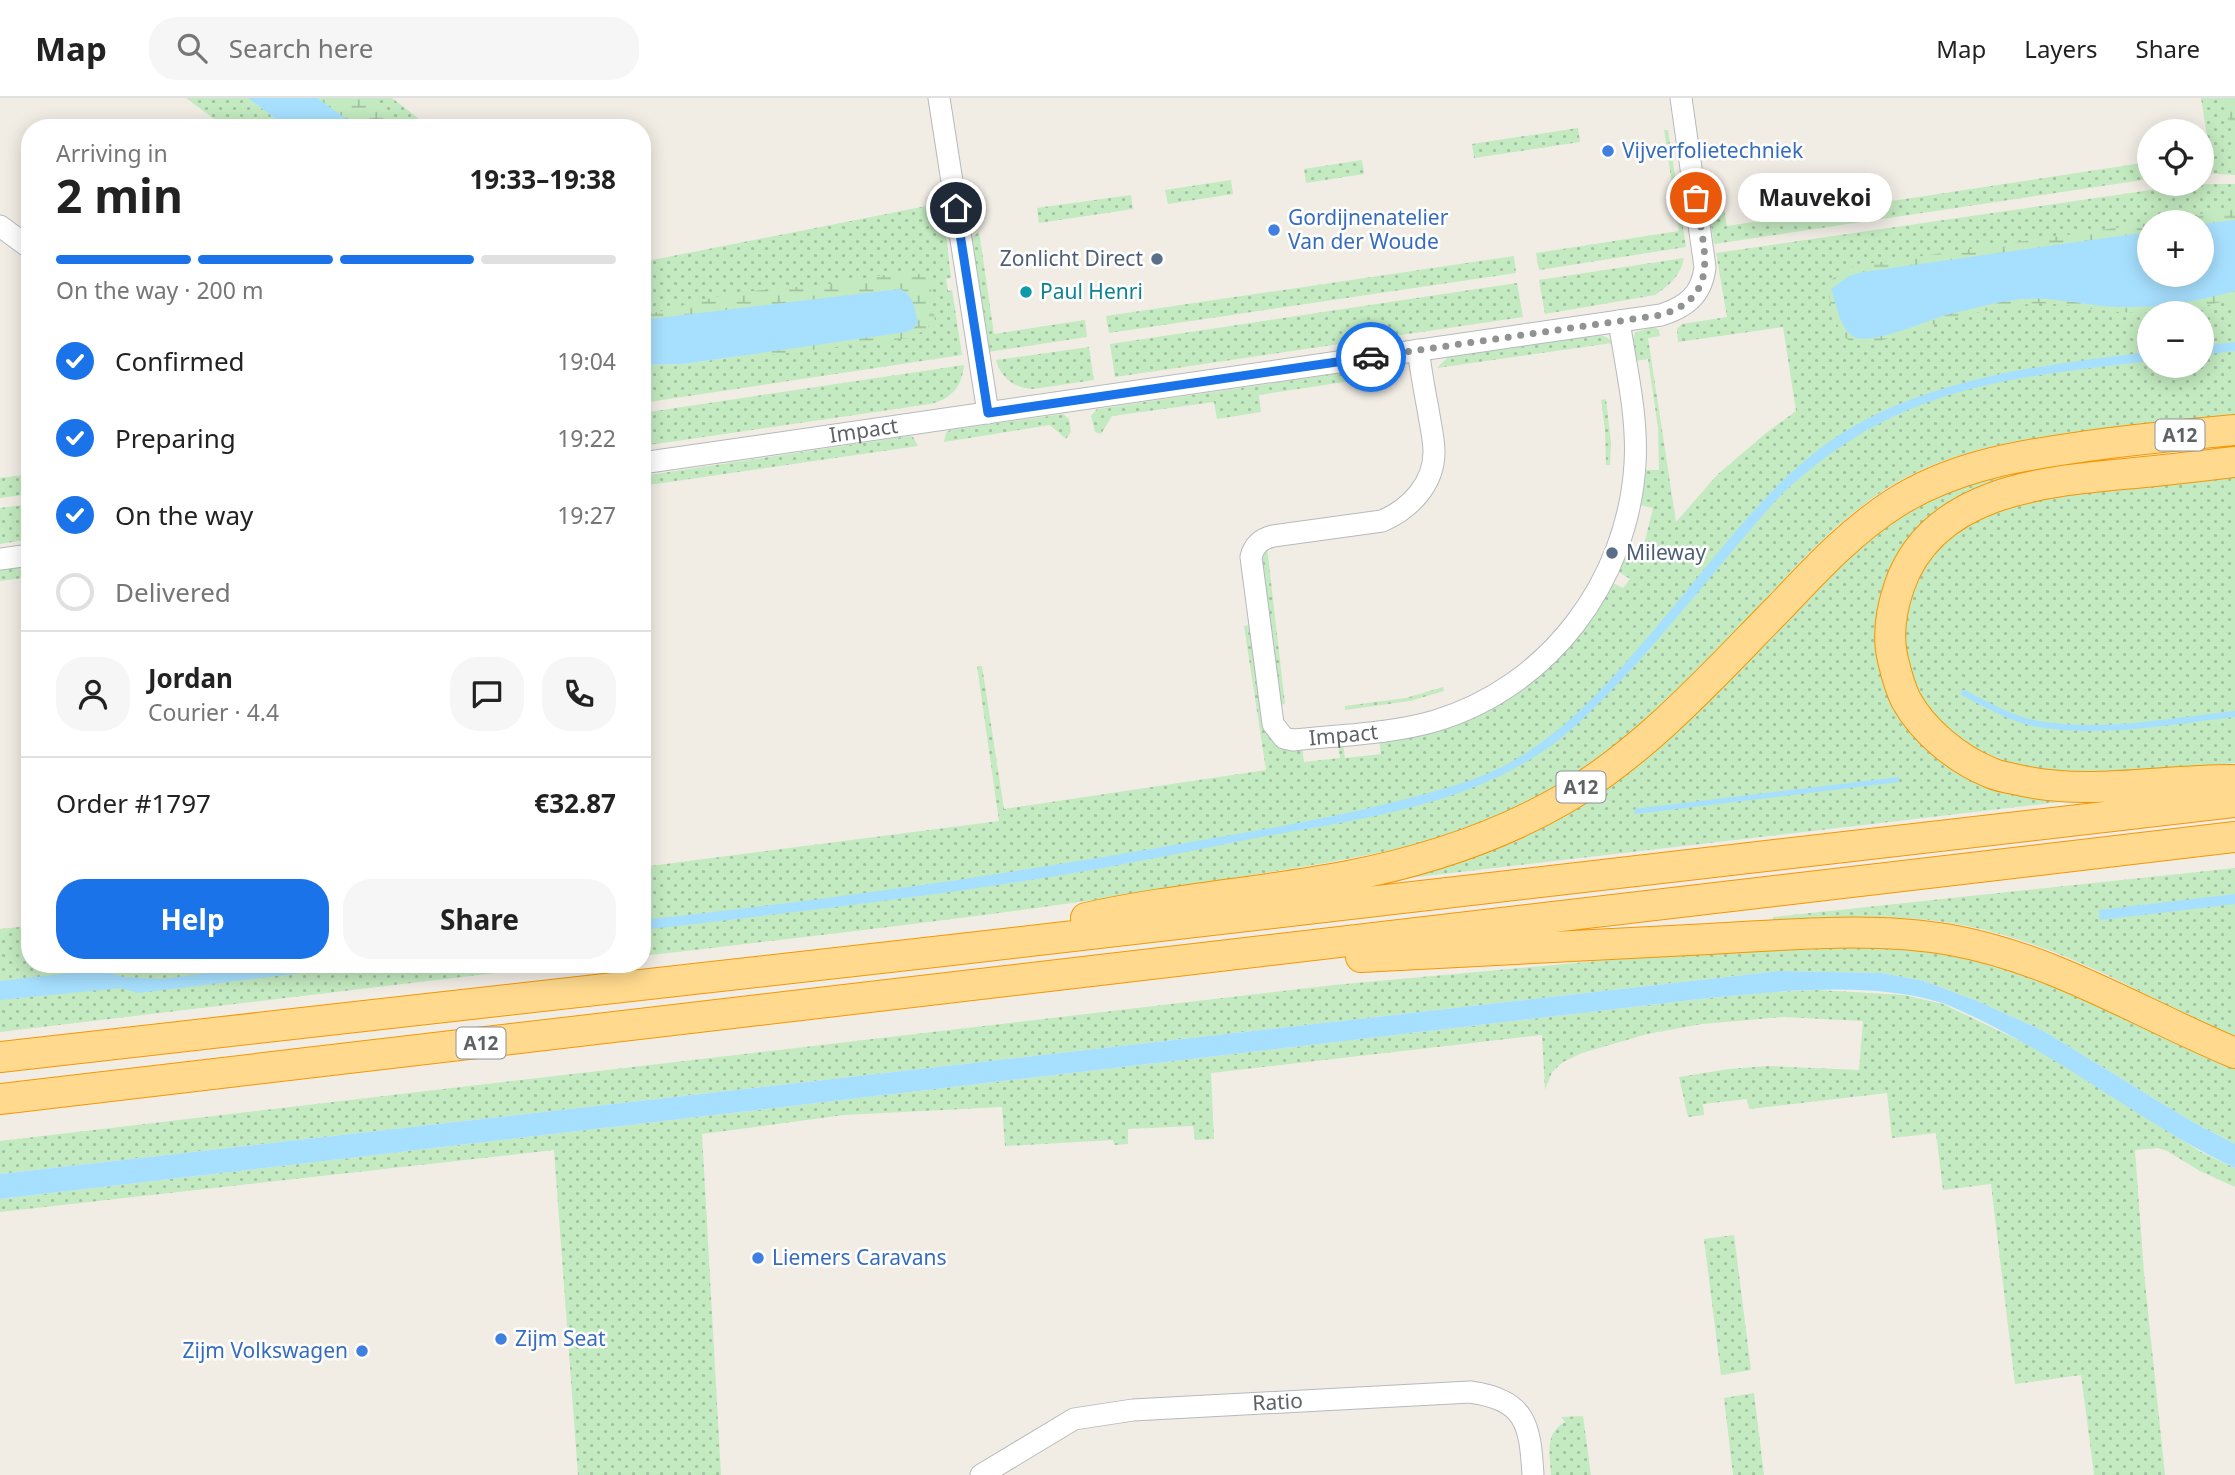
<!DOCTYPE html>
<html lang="en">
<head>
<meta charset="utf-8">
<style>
	body { margin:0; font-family:"Noto Sans",sans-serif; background:#f6f6f6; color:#222; height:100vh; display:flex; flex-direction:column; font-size:26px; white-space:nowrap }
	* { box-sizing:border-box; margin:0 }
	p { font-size:23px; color:#767676 }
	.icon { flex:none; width:38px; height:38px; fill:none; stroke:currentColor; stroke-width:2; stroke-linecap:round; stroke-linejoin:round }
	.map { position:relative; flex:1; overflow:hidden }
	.panel { position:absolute; left:21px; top:21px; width:630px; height:854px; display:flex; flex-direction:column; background:#fff; border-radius:28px; box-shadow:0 4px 18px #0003 }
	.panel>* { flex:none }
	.fabs { position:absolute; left:2137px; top:21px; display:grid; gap:14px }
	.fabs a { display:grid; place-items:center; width:77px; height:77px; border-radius:50%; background:#fff; box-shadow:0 4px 18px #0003; font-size:35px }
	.pin { position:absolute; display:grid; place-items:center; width:60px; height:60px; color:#fff; margin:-30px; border:4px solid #fff; border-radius:50%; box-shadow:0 2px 7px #0007 }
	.courier { position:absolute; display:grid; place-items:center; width:70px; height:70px; margin:-35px; border:5px solid #1a73e8; border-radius:50%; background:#fff; color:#222; box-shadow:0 2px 9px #0007 }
	.bubble { position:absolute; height:49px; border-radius:24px; background:#fff; box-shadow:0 4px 18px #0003; font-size:23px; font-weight:700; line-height:49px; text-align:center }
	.head em { font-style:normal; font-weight:700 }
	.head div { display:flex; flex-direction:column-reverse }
	.head { display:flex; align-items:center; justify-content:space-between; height:119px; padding:0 35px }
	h1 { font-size:46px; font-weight:700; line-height:52px }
	.bar { display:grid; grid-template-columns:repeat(4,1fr); gap:10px 7px; align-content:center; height:84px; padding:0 35px }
	.bar i { height:9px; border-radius:5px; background:#e0e0e0 }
	.bar .active { background:#1a73e8 }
	.bar p { grid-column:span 4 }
	.line { display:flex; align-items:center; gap:18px; padding:0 35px; border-top:2px solid #e0e0e0 }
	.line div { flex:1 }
	.round { display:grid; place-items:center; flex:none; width:74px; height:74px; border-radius:28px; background:#f6f6f6 }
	ol { padding:0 35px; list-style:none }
	li { display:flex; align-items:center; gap:21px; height:77px }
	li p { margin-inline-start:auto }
	li .icon { padding:7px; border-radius:50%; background:#1a73e8; color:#fff; stroke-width:4 }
	li:last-child { color:#767676 }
	li i { width:38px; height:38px; border:4px solid #e0e0e0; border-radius:50% }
	.primary-button { display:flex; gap:14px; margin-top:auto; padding:14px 35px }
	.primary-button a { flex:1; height:80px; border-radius:28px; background:#1a73e8; color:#fff; font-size:28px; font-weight:700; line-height:80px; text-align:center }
	.primary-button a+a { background:#f6f6f6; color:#222 }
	header { display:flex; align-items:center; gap:42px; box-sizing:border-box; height:98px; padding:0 35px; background:#fff; border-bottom:2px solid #e0e0e0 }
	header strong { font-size:33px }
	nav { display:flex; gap:38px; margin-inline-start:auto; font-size:24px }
	.search { width:490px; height:63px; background:#f6f6f6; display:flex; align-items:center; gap:18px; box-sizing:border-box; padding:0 24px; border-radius:28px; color:#767676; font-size:26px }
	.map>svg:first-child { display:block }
	.grass { fill:url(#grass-dots); fill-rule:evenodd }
	.wetland { fill:url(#wetland-marsh) }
	.water { fill:#a7e0ff }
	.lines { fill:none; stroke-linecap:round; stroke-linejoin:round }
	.stream { stroke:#a7e0ff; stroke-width:6 }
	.minor-casing { stroke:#b6b9bd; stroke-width:23 }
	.highway-casing { stroke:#f69600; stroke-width:32 }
	.minor { stroke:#fff; stroke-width:21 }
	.highway { stroke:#ffda8e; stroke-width:30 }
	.done { stroke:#919393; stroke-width:7; stroke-dasharray:0 12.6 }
	.route { stroke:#1a73e8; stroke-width:9 }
	.shop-dot { fill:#3f7fe0; stroke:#fff; stroke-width:2.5 }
	.service-dot { fill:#5c6f8a; stroke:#fff; stroke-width:2.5 }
	.culture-dot { fill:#0f9aa8; stroke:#fff; stroke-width:2.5 }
	.labels { text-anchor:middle; stroke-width:5; stroke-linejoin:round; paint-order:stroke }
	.shield { fill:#fff; stroke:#8e9195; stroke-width:2 }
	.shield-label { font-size:19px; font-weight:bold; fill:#5d6267 }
	.shop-label { font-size:21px; fill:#366cbe; stroke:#fff; text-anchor:start }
	.service-label { font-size:21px; fill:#4e5e75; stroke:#fff; text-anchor:end }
	.culture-label { font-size:21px; fill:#0d838f; stroke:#fff; text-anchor:start }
	.street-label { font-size:21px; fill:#5d6267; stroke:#fff }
</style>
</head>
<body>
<header>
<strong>Map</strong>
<div class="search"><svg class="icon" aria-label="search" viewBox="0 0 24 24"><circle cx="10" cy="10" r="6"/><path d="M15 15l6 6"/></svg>Search here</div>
<nav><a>Map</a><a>Layers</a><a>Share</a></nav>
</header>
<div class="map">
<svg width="2235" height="1377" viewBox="0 0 2235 1377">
	<defs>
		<pattern id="grass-dots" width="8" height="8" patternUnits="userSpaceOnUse" patternTransform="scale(1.75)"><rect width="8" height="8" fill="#c3eac0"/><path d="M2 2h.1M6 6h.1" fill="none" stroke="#a2c1a0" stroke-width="1.8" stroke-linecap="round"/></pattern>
		<pattern id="wetland-marsh" width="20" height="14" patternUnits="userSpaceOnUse" patternTransform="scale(1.75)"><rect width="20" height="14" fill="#c3eac0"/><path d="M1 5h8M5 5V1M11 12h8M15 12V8" fill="none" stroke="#a2c1a0"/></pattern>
	</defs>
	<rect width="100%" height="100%" fill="#f1ede5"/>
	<path class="grass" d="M186 0H248L288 30H226Z
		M317 0H392L431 30H359Z
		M2201 0H2235V77L2202 75V39L2207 38Z
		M1578 30 1580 44 1474 60 1472 46Z
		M1664 32H1668L1686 149 1539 172 1536 155 1679 133Z
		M1362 62 1364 76 1306 85 1304 71Z
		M2149 64V81L1714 146 1709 114 1712 104 1722 100 1727 128Z
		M1231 82 1233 96 1168 106 1165 92Z
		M2192 86H2235V122L2149 124V134L2009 202 2235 193V316C2189 321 2142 327 2096 332 2020 341 1946 351 1880 395 1829 429 1789 476 1747 521 1672 602 1598 674 1495 719 1409 756 1314 766 1223 782 1030 814 836 835 642 858V769L999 723 977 568H982L1004 711 1266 672 1244 528 1251 527 1265 626 1302 649 1304 664 1340 660 1338 645H1343L1345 660 1381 656 1379 641 1444 628 1601 505 1613 485 1623 490 1630 481 1619 474 1626 454 1641 459 1653 410 1640 407 1643 372H1659L1658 330 1648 261 1634 263 1631 244 1636 234 1654 229 1659 232 1660 238 1648 240 1676 424 1717 377 1766 335 1796 313 1783 229 1678 244 1677 231 1682 226 1727 219 1716 155ZM2149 215H2202V268H2149Z
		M1131 97 1133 111 1039 125 1037 110Z
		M937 106 943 111 951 180 946 181 948 193 952 192 962 257 642 305V267L684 266 906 234 642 222V164Z
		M979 133 994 236 1085 222 1087 239 988 254 971 142Z
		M1514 158 1516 175 1109 235 1106 218Z
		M1684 160C1681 177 1669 188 1655 197L1545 216 1539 182Z
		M1517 185 1523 219 1115 279 1110 246Z
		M1601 237 1608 240 1612 245 1437 270 1448 259Z
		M1089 249 1094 282 1033 291C1014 290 1001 280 996 262Z
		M964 267C962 289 951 301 930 306L642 348V315Z
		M1389 268 1397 270 1403 275 1259 297 1261 314 1217 321 1214 304 1112 318 1101 336 1095 334 1091 318 1097 311Z
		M1606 301 1611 345 1610 367H1606L1605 332 1601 302Z
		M1063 316 1069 321 1071 334 1066 341 1050 327 944 344 946 335 950 332Z
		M909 338 913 339 918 348 642 388V378Z
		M2235 348V355L1985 393 1888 492 1928 643 2094 700 1289 794 1532 725 1873 434 1940 396 2000 379 2047 371Z
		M30 376V396L0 400V380Z
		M2235 379V665C2134 674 1985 702 1922 599 1910 578 1901 547 1905 523 1912 480 1936 443 1975 422 2004 406 2039 402 2072 397 2126 389 2181 384 2235 379Z
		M30 406V441L0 446V410Z
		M1267 449 1285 606 1280 607 1261 462 1263 452Z
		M30 467V479L0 483V472Z
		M1443 589 1444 593 1410 603 1345 612V608L1406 600Z
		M2235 770V944C2138 892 2040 834 1928 822 1876 817 1824 820 1773 822V819Z
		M30 828V866H571L0 934V831Z
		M1910 847 2025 872 2235 971V1046L2191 1023 2042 932 1975 902 1924 883 1882 875 1779 873 0 1076V1043L1334 887 1597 863 1789 848Z
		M1818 892 1904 897 1943 906 2039 952 2201 1054 2235 1070V1089L2200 1073 2167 1053 2158 1050 2135 1052 2144 1175 2165 1377H2092L2094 1376 2081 1277 2015 1286 1991 1086 1943 1092 1936 1035 1892 1040 1887 995 1749 1011 1747 1001 1703 1006 1704 1017 1688 1019 1679 979 1729 971 1767 968 1859 972 1863 923 1784 919 1702 926 1647 936 1582 955 1563 964 1552 974 1545 992 1542 937 1211 975 1214 1041 1195 1042 1193 1028 1128 1031V1046L1114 1047 1113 1042 1005 1048 1002 1009 844 1017 702 1036 721 1377H578L554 1052 0 1114V1101L1709 900 1770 894Z
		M1734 1137 1751 1272 1721 1277 1704 1141Z
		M1754 1295 1764 1377H1733L1724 1300Z
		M1583 1318 1591 1377H1551C1550 1356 1544 1336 1565 1324L1561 1319Z"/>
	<path class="wetland" d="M306 0H368L406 30H346Z
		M2226 0H2235V28L2228 22Z
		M2235 110V128L2202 133V124H2152Z
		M2149 125V141L2062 153 2159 202 2235 164V200C2198 211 2158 217 2119 214 2089 212 2059 203 2029 206 1974 211 1921 231 1869 246 1861 246 1853 246 1847 241 1837 234 1825 194 1829 183L1853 168Z
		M896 175 919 176 930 182 935 223 923 233 911 240 738 261 737 259 751 252 642 224V218L731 195 829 186Z"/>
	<path class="water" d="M248 0H317L359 30H288Z
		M2235 122V193C2197 203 2160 210 2120 209 2082 208 2045 195 2008 203 1988 206 1967 212 1946 217 1926 223 1872 247 1854 239 1840 232 1836 204 1831 191L1849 178 1863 174 2149 134V177H2202V126Z
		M900 191C914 197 914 210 918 224L914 230 906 234 684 266 642 267V222Z
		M2235 244V253L2202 257V248Z
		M2149 254V263C2000 281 1896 289 1781 397 1722 462 1670 532 1609 595 1588 616 1567 638 1542 654 1457 711 1348 723 1250 741 1191 753 1132 765 1074 775 930 799 786 815 642 832V822C832 802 1021 774 1209 741 1272 730 1335 719 1398 703 1437 693 1474 684 1509 665 1575 629 1625 566 1673 509 1714 461 1753 407 1802 365 1898 282 2029 269 2149 254Z
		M1899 679V684L1635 716 1634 711Z
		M2235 796V806L2100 822 2099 812Z
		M277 866H374L138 895 121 890 0 902V883L80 874H104L125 879 161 881Z
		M1779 873 1882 875 1924 883 1975 902 2042 932 2191 1023 2235 1046V1070C2153 1031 2081 974 2000 932 1982 923 1962 912 1942 905 1872 883 1781 893 1709 900L0 1101V1076Z"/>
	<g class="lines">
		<path class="stream" d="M1964 595C1987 607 2012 621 2038 626 2102 637 2171 623 2235 616"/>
		<defs>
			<g id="minor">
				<path d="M939 0 988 315"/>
				<path d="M0 128 30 150"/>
				<path id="s1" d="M1418 252C1421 272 1424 291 1428 311 1430 325 1434 340 1434 354 1434 386 1410 411 1382 423L1273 438C1261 441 1254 447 1251 459L1273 626 1284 640 1293 642C1339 637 1390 636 1435 623 1549 589 1628 483 1635 366 1638 318 1626 270 1619 223"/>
				<path id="s2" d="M642 365 1661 217C1686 209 1702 197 1705 169L1681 0"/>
				<path d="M0 461 30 457"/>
				<path id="s3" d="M981 1377 1074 1321 1133 1312 1470 1294C1526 1302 1530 1326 1533 1377"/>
			</g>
			<path id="highway" d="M2235 364C2202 368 2168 372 2135 375 2048 383 1932 391 1899 489 1891 513 1887 538 1893 562 1896 575 1900 590 1906 602 1923 633 1957 661 1989 674 1996 678 2006 679 2014 681 2088 699 2161 681 2235 682
				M1086 820C1171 801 1257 795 1343 779 1417 765 1496 740 1562 702 1647 652 1712 578 1780 509 1816 471 1851 433 1895 405 1950 370 2011 359 2074 350 2127 342 2181 337 2235 332
				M1361 859C1477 853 1593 847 1709 841 1789 837 1872 828 1951 842 2055 861 2139 915 2235 955
				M0 959 943 853 2235 704
				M0 1001 2235 739"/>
		</defs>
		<use href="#minor" class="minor-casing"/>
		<use href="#highway" class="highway-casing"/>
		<use href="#minor" class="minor"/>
		<use href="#highway" class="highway"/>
	</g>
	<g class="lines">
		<path class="done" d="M1371 259 1661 217C1723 198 1703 150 1696 100"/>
		<path class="route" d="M956 110 988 315 1371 259"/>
	</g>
	<g class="shop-dot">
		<circle cx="1608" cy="53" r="7"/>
		<circle cx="1274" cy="132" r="7"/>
		<circle cx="758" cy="1160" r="7"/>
		<circle cx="501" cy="1241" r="7"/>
		<circle cx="362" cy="1253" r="7"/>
	</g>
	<g class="service-dot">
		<circle cx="1157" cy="161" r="7"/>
		<circle cx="1612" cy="455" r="7"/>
	</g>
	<circle class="culture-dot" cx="1026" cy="194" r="7"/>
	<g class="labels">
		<g class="shield">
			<rect x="2155.5" y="321.5" width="49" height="31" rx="5"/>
			<rect x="1556.5" y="673.5" width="49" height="31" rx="5"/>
			<rect x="456.5" y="929.5" width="49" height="31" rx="5"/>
		</g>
		<g class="shield-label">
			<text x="2180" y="344">A12</text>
			<text x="1581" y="696">A12</text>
			<text x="481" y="952">A12</text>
		</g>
		<g class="shop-label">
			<text x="1622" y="60">Vijverfolietechniek</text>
			<text x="1288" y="127">Gordijnenatelier<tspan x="1288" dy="24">Van der Woude</tspan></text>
			<text x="772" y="1167">Liemers Caravans</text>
			<text x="515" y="1248">Zijm Seat</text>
			<text x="348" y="1260" text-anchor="end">Zijm Volkswagen</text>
		</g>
		<g class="service-label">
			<text x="1143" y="168">Zonlicht Direct</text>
			<text x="1626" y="462" text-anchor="start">Mileway</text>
		</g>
		<g class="culture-label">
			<text x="1040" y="201">Paul Henri</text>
		</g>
		<g class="street-label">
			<text dy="7" stroke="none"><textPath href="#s2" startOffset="224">Impact</textPath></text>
			<text dy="7" stroke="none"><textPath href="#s1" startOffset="583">Impact</textPath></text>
			<text dy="7" stroke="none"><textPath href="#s3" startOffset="313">Ratio</textPath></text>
		</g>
	</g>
</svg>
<div class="fabs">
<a><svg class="icon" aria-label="locate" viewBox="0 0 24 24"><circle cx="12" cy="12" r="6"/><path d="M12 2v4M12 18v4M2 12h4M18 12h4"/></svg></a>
<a>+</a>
<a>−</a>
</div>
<div class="pin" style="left:1696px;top:100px;background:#ea580c"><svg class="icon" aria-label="bag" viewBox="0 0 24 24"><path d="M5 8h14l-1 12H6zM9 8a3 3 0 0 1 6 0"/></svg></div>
<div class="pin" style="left:956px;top:110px;background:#1f2937"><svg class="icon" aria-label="home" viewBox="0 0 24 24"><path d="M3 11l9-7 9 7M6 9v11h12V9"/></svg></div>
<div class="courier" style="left:1371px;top:259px"><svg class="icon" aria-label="car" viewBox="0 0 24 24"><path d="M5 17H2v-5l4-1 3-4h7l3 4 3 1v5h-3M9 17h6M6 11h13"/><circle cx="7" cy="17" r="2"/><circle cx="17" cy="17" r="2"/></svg></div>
<div class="bubble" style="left:1738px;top:75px;width:154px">Mauvekoi</div>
<section class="panel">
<div class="head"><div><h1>2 min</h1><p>Arriving in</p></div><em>19:33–19:38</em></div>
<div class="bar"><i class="active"></i><i class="active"></i><i class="active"></i><i></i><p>On the way · 200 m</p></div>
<ol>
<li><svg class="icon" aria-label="check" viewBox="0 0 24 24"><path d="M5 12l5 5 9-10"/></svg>Confirmed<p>19:04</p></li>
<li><svg class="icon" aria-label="check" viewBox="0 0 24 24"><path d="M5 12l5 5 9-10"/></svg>Preparing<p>19:22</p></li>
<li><svg class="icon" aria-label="check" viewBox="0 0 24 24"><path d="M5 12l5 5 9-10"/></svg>On the way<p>19:27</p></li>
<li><i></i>Delivered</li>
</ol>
<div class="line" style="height:126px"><a class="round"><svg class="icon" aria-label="person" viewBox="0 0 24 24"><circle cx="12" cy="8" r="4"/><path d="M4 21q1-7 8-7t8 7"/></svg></a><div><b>Jordan</b><p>Courier · 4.4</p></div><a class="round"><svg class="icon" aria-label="chat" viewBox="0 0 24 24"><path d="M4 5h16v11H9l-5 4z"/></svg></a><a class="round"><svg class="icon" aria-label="phone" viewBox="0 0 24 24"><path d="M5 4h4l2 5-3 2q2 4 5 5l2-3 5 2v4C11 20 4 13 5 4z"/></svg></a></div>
<div class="line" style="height:91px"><div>Order #1797</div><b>€32.87</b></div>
<div class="primary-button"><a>Help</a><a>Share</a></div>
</section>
</div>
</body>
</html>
